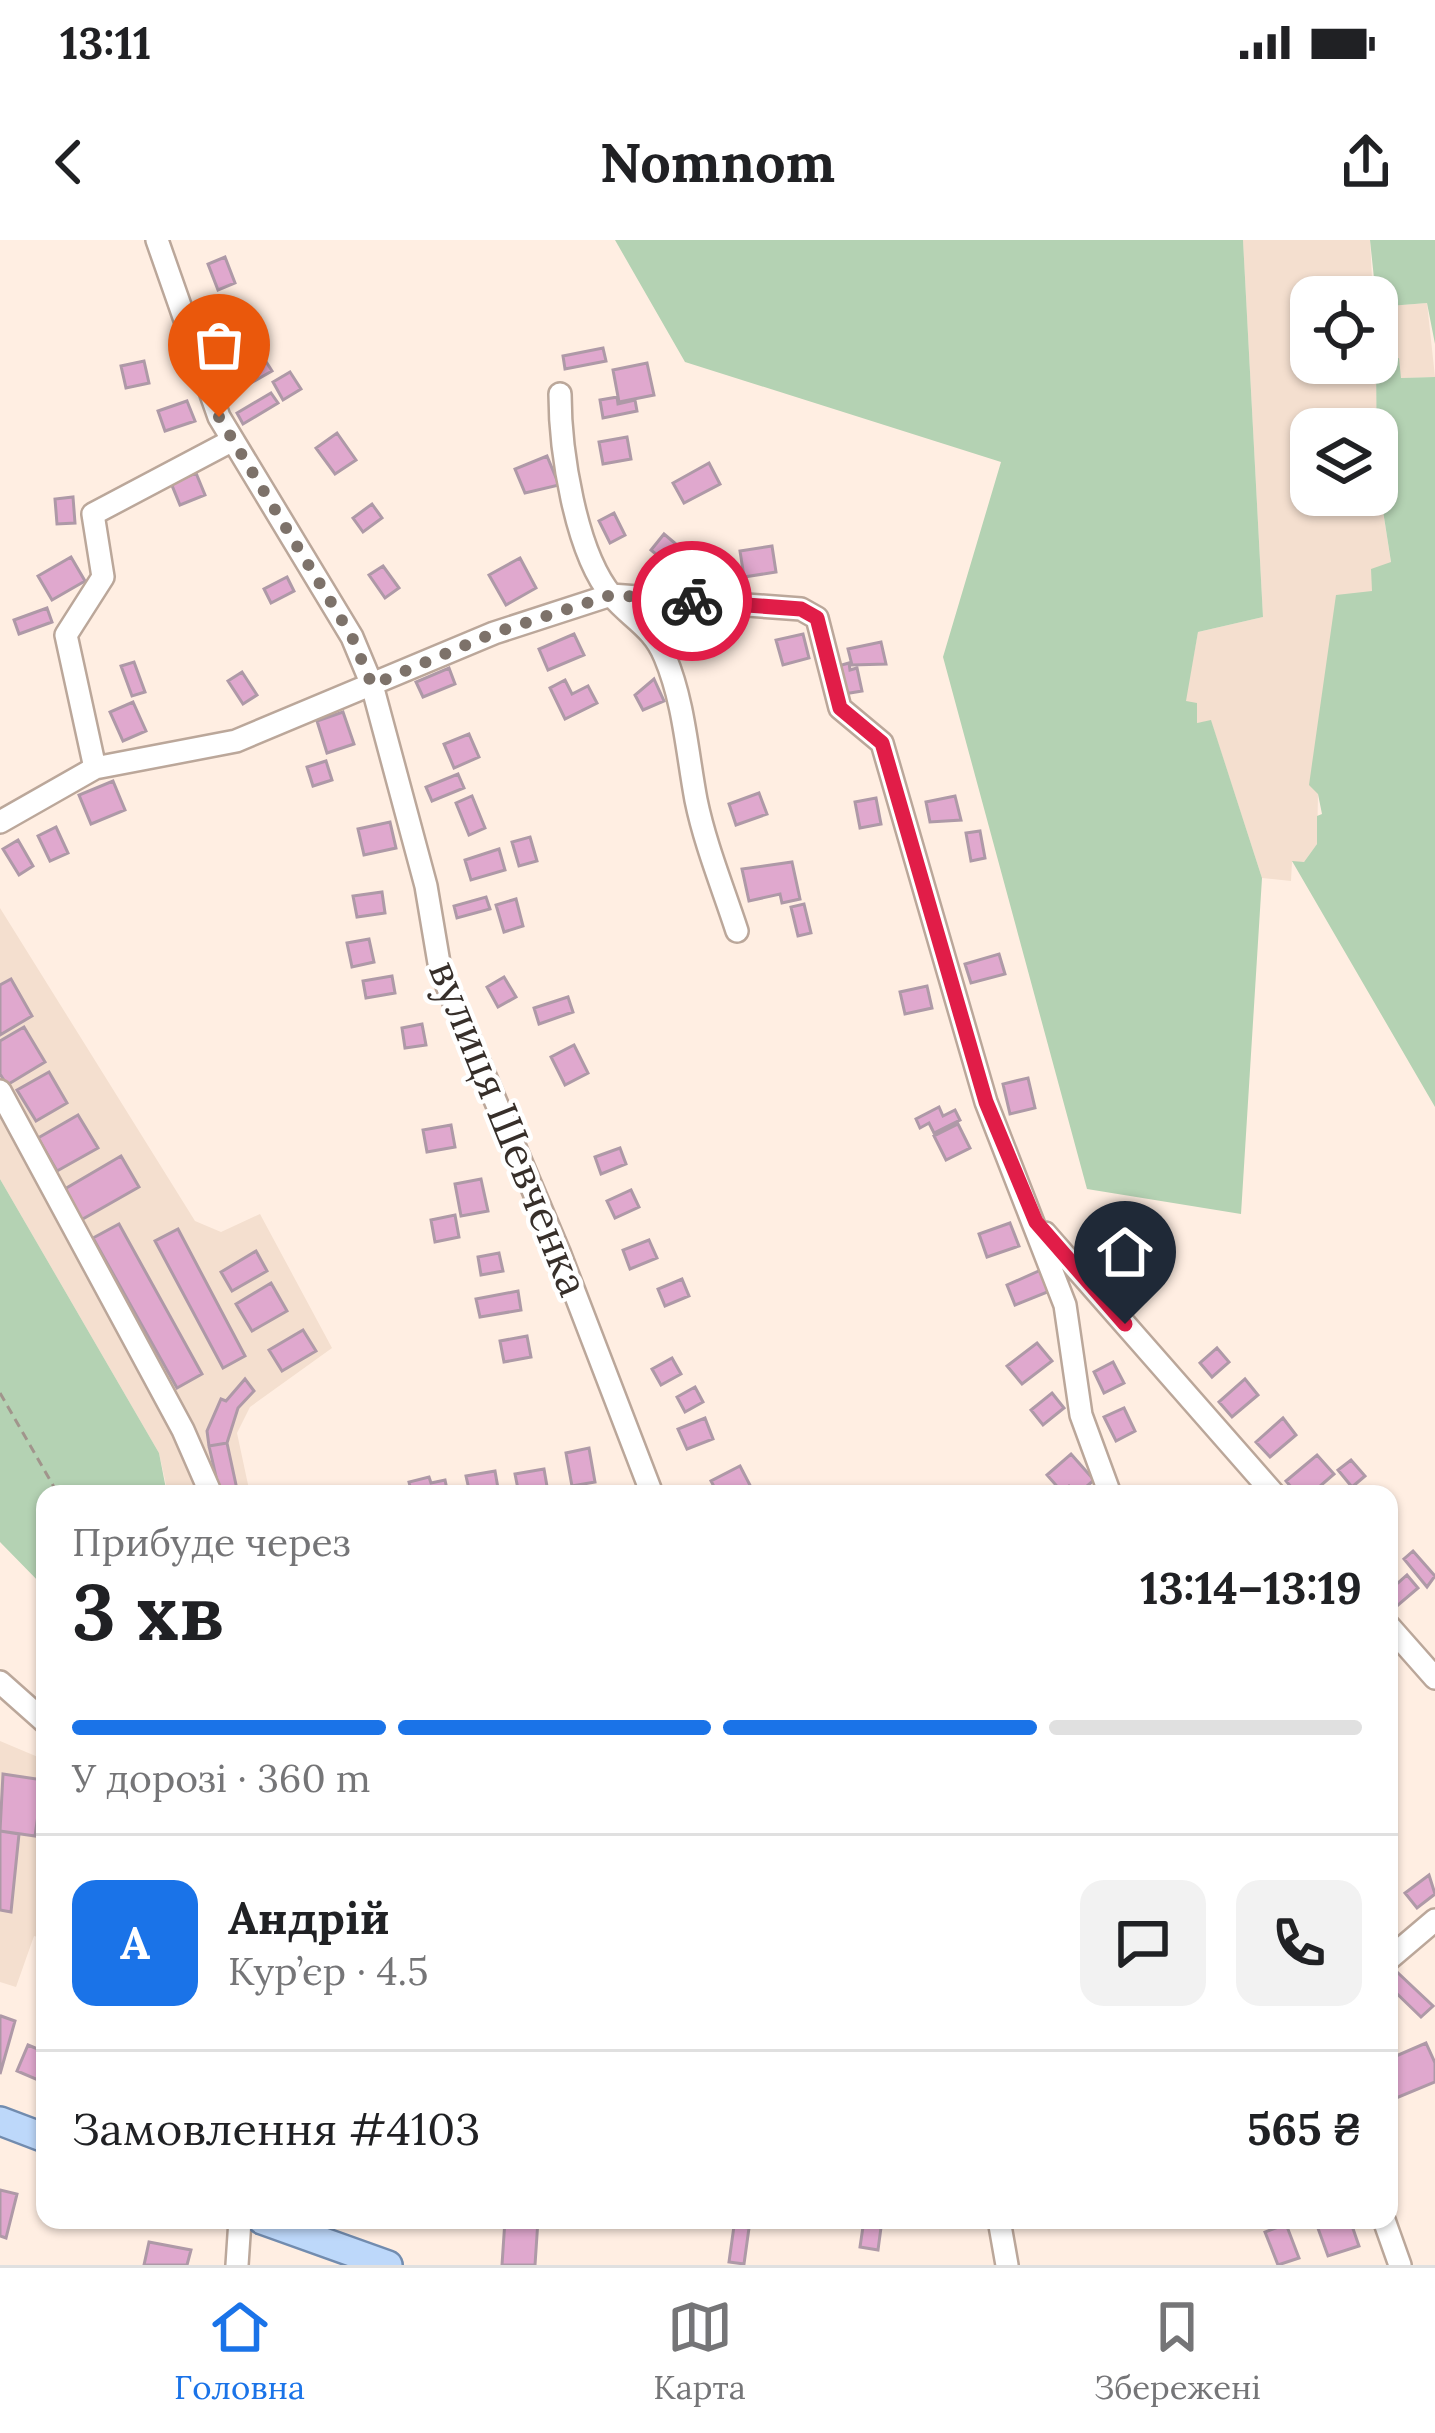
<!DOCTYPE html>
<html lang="uk">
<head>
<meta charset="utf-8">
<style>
	body { margin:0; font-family:Lora,serif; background:#f2f2f2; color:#202124; height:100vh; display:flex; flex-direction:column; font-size:45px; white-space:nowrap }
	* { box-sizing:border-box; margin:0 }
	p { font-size:39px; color:#757577 }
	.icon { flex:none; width:66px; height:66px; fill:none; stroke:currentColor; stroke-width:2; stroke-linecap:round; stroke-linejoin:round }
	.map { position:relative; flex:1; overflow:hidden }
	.drawer { position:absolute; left:36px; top:1245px; width:1362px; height:744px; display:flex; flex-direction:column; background:#fff; border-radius:24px; box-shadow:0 3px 9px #0004 }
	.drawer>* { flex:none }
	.controls { position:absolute; left:1290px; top:36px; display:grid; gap:24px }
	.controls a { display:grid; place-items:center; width:108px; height:108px; border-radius:24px; background:#fff; box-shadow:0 3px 9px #0004; font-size:60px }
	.pin { position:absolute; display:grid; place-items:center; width:102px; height:102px; color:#fff; margin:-123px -51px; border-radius:50% 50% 50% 0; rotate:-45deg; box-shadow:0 0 12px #0007 }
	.pin .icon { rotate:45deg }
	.courier { position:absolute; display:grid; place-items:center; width:120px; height:120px; margin:-60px; border:9px solid #e11d48; border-radius:50%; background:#fff; color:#222; box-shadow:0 3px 15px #0007 }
	.headline em { font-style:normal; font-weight:700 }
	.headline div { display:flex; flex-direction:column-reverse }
	.headline { display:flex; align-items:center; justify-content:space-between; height:204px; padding:0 36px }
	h1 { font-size:78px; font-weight:700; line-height:90px }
	.bar { display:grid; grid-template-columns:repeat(4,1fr); gap:18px 12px; align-content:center; height:144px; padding:0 36px }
	.bar i { height:15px; border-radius:9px; background:#e0e0e0 }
	.bar .selected { background:#1a73e8 }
	.bar p { grid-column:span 4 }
	.line { display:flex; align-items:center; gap:30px; padding:0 36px; border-top:3px solid #e0e0e0 }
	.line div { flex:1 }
	.round { display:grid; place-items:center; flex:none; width:126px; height:126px; border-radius:24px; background:#f2f2f2 }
	.status { display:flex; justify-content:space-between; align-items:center; height:84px; padding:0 60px; background:#fff; direction:ltr }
	.status svg { height:33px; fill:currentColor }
	header { display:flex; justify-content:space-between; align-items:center; height:156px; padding:0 36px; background:#fff; font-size:54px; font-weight:700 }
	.tab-bar { display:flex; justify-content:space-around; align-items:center; height:168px; border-top:3px solid #e0e0e0; background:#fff; font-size:33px; color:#757577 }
	.tab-bar a { display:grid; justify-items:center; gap:6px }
	.tab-bar .selected { color:#1a73e8 }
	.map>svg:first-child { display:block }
	.built { fill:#f4dfcf }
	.green { fill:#b4d2b3 }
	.building { fill:#e0a8ce; stroke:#ae99a7; stroke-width:3 }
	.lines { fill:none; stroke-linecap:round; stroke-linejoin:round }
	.minor-casing { stroke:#bba79a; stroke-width:26 }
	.major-casing { stroke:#728caf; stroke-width:32 }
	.path { stroke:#a1958c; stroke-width:3; stroke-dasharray:9 6; stroke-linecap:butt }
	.minor { stroke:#fff; stroke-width:21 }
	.major { stroke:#bdd8fa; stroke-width:27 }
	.done { stroke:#7d726a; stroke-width:12; stroke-dasharray:0 21.6 }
	.route { stroke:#e11d48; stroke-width:15 }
	.labels { text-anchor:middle; stroke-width:9; stroke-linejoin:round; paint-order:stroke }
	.street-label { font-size:42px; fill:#372f2a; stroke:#fff }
</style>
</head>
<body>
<div class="status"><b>13:11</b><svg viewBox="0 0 49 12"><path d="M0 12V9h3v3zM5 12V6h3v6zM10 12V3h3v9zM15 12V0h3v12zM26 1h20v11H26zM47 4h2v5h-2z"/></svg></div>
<header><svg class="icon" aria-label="back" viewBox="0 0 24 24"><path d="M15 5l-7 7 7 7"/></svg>Nomnom<svg class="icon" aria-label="share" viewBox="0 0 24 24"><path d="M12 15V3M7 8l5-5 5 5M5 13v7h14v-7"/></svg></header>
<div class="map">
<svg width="1435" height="2025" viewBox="0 0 1435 2025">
	<rect width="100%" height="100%" fill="#ffeee2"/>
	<path class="built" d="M1243 0H1370L1373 57H1311V123H1376L1377 189H1311V255H1377V232L1391 323 1373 351 1318 554 1317 604 1304 622H1292L1291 641 1262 638 1211 481 1197 483 1185 462 1198 392 1263 377Z
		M1427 63 1435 137 1400 138 1398 118 1377 120V67Z
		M0 668 195 981 221 992 260 974 332 1108 250 1167 237 1193 250 1254H168L159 1213 0 939Z
		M0 1501 45 1520V1699L34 1696 16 1747 0 1742Z"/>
	<path class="green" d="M615 0H1243L1263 377 1198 392 1186 461 1197 463V483L1211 480 1262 638 1241 974 1087 949 943 417 1001 222 685 122Z
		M1370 0H1435V104L1427 63 1377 67Z
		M1399 118 1401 138 1435 137V867L1292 621 1304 622 1317 604V576L1322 574 1318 554 1309 545 1336 355 1372 351 1371 329 1391 322 1377 232 1376 123Z
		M0 939 159 1213 167 1254H45V1348L0 1302Z"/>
	<path class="building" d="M225 17 235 43 218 50 208 24Z
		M603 108 606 121 565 129 563 116Z
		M258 109 272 131 249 144 236 122Z
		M144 121 149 143 126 148 121 126Z
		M647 123 654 155 619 162 613 130Z
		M290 132 301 149 283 160 273 142Z
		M271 153 278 163 243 184 237 173Z
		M617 157 618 164 635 160 637 171 603 178 600 160Z
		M187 161 195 181 165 191 158 171Z
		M337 193 356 220 335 234 316 208Z
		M627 197 631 219 603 224 599 202Z
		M547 216 559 245 525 253 515 229Z
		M709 223 720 244 684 263 673 243Z
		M196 233 205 255 180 265 171 243Z
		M73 257 75 283 57 284 55 259Z
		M372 264 382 278 363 292 353 278Z
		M614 273 625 295 610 303 599 281Z
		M664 294 683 310 670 326 651 310Z
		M772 306 776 332 744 337 740 311Z
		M71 317 85 341 52 360 38 336Z
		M520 318 536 348 506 365 489 335Z
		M383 326 399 348 385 358 369 335Z
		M287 337 294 351 271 363 264 349Z
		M47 368 52 382 19 394 14 380Z
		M574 394 584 415 548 430 539 409Z
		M803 394 809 418 783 425 776 400Z
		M881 402 886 424 852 425 848 409Z
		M134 422 145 452 132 456 121 426Z
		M849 423 850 430 857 428 862 451 844 454 838 426Z
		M449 428 455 444 423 457 416 442Z
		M242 432 257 455 243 464 228 441Z
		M654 439 664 461 643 470 635 455Z
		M565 440 572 454 588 446 597 463 565 479 550 448Z
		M133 462 146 491 123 501 110 472Z
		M343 472 354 504 327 513 317 481Z
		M469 494 479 517 454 528 444 504Z
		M326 521 332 540 313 546 307 527Z
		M458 534 464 548 432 561 426 547Z
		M113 541 125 570 91 584 79 555Z
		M759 553 767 574 736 585 729 564Z
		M472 556 485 588 469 595 456 563Z
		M955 556 961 580 930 582 926 562Z
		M876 558 881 584 860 588 855 562Z
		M390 582 396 608 364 615 358 589Z
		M56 587 68 613 50 621 38 596Z
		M980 591 985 618 971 621 966 593Z
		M530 597 537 621 519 626 512 602Z
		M18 600 33 626 19 635 3 609Z
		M499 609 505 630 471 640 465 620Z
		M792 622 800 659 782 663 780 654 749 661 742 629Z
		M382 652 385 673 357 677 353 656Z
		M486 657 490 669 457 678 454 666Z
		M516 659 523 686 504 692 496 665Z
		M804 664 811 693 798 696 791 667Z
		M369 699 374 722 352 727 347 703Z
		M999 714 1005 734 971 743 965 724Z
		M392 736 395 753 366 758 363 741Z
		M504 737 516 757 498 767 487 747Z
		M11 739 32 776 0 795V745Z
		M927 746 932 768 905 774 900 752Z
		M568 757 573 772 539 784 534 768Z
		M422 784 426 805 405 808 402 788Z
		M24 787 45 822 7 845 0 834V801Z
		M574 805 588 833 565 845 551 817Z
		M49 832 67 863 36 881 17 850Z
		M1028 838 1035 868 1010 874 1003 844Z
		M939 867 943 876 955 870 960 880 934 893 929 883 920 888 916 879Z
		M78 875 98 908 57 931 38 898Z
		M958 884 970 908 946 920 934 896Z
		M451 885 455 907 427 912 423 890Z
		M620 908 626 924 601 934 595 917Z
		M121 916 139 947 81 980 63 950Z
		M481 939 488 971 461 976 455 944Z
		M631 950 639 967 615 978 607 961Z
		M455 975 459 997 435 1002 431 980Z
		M1010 983 1019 1006 987 1017 979 994Z
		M119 984 202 1134 177 1148 93 998Z
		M178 989 245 1116 223 1128 155 1001Z
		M649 1000 657 1018 630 1029 623 1010Z
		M256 1011 267 1031 232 1051 221 1032Z
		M499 1013 503 1031 481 1035 478 1017Z
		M1041 1030 1050 1051 1015 1065 1007 1045Z
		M682 1039 689 1056 665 1066 658 1049Z
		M271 1043 287 1071 252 1091 236 1064Z
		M518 1051 521 1070 480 1077 476 1059Z
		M303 1090 316 1111 282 1131 269 1110Z
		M527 1096 531 1117 504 1122 500 1101Z
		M1037 1103 1052 1121 1022 1144 1007 1126Z
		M1217 1108 1229 1122 1212 1137 1200 1123Z
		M672 1118 681 1134 661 1145 652 1129Z
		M1113 1122 1124 1143 1104 1153 1094 1132Z
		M245 1139 254 1151 238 1168 227 1203 209 1206 207 1191 221 1159 226 1161Z
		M1245 1139 1258 1155 1232 1177 1219 1162Z
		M695 1147 703 1162 685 1172 677 1157Z
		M1052 1153 1064 1168 1043 1185 1031 1170Z
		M1124 1168 1135 1191 1116 1201 1104 1177Z
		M705 1178 713 1199 687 1209 678 1189Z
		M1283 1178 1296 1195 1270 1217 1256 1202Z
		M227 1203 238 1254H220L209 1206Z
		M589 1208 595 1242 572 1246 566 1213Z
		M1071 1214 1094 1240 1078 1254 1069 1246 1062 1252 1047 1235Z
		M1317 1215 1334 1234 1311 1254H1297L1286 1241Z
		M1351 1220 1365 1236 1352 1247 1338 1230Z
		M740 1226 752 1249 718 1254 711 1241Z
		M544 1229 548 1252 519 1254 515 1234Z
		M495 1231 499 1254H470L466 1236Z
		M429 1237 431 1243 445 1240 448 1254H412L409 1242Z
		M1413 1311 1435 1336 1427 1347 1404 1319Z
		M1407 1335 1418 1348 1397 1366 1389 1351Z
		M3 1534 43 1540 35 1596 0 1591Z
		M0 1591 19 1594 11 1672 0 1670Z
		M1429 1635 1435 1654 1417 1668 1405 1653Z
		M1397 1732 1433 1766 1421 1777 1389 1746Z
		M1 1776 15 1781 0 1834V1778Z
		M1426 1803 1435 1823V1842L1389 1861V1819Z
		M28 1805 45 1812V1843L17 1831Z
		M0 1950 17 1954 6 1998 0 1996Z
		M505 1980H538L535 2025H502Z
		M864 1980H882L878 2010 860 2007Z
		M1315 1980H1350L1359 2006 1328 2016Z
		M1286 1984 1299 2018 1278 2025 1265 1992Z
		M734 1986 749 1988 744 2024 729 2022Z
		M149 2002 191 2010 187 2025H144Z"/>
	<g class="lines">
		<defs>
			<path id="minor" d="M157 0 219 177 352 397 372 445 426 646 440 729 559 1012 652 1254
				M560 154C560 209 575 312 612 356 630 378 653 387 665 417 684 462 687 512 696 560 705 604 723 648 737 691
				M233 200 93 274 103 337 66 395 95 528 236 501 494 393 611 355 801 369 817 378 840 468 882 503 986 862 1065 1065 1081 1175 1110 1254
				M0 582 95 528
				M0 851 183 1190 211 1254
				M1045 993 1274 1254
				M1389 1386 1435 1438
				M0 1442 45 1482
				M1389 1719 1435 1680
				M999 1980 1007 2025
				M1384 1980 1400 2025
				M237 2025 240 1980"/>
			<path id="major" d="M0 1881 45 1898
				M262 1980 388 2025"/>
		</defs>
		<use href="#minor" class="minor-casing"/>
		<use href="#major" class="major-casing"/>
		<path class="path" d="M0 1153 58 1254"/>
		<use href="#minor" class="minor"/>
		<use href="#major" class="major"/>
	</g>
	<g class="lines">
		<path class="done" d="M219 177 352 397 372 445 494 393 611 355 692 361"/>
		<path class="route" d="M692 361 801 369 817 378 840 468 882 503 986 862 1036 982 1125 1084"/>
	</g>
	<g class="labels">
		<g class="street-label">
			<text transform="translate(509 888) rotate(68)" y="15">вулиця Шевченка</text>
		</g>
	</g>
</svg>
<div class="controls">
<a><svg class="icon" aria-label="locate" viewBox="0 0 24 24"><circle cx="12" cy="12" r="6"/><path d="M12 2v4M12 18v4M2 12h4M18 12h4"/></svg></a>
<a><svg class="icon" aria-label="layers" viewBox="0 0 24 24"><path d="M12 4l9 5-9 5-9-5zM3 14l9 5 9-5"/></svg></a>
</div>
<div class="pin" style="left:219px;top:177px;background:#ea580c"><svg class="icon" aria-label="bag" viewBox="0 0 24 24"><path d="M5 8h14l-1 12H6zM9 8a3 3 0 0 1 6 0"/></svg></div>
<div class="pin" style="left:1125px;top:1084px;background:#1f2937"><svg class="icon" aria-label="home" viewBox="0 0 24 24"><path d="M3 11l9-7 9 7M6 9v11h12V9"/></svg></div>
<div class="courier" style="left:692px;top:361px"><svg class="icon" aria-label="bike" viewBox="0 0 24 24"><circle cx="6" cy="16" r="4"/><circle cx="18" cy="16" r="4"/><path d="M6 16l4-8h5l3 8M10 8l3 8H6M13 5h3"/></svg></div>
<section class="drawer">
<div class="headline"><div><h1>3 хв</h1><p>Прибуде через</p></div><em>13:14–13:19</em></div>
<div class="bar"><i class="selected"></i><i class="selected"></i><i class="selected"></i><i></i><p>У дорозі · 360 m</p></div>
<div class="line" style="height:216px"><b class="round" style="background:#1a73e8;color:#fff">А</b><div><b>Андрій</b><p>Кур’єр · 4.5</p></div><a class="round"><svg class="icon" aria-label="chat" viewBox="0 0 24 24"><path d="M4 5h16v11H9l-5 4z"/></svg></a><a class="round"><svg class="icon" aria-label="phone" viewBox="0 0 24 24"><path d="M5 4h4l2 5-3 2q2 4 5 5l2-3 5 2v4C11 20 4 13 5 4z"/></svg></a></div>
<div class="line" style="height:156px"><div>Замовлення #4103</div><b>565 ₴</b></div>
</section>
</div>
<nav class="tab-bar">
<a class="selected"><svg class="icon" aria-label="home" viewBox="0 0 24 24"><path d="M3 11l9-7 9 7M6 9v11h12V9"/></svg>Головна</a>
<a><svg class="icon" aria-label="map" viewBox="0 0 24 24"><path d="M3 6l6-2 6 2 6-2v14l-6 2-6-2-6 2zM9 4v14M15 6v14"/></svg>Карта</a>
<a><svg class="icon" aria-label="saved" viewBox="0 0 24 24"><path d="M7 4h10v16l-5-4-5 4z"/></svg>Збережені</a>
</nav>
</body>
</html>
